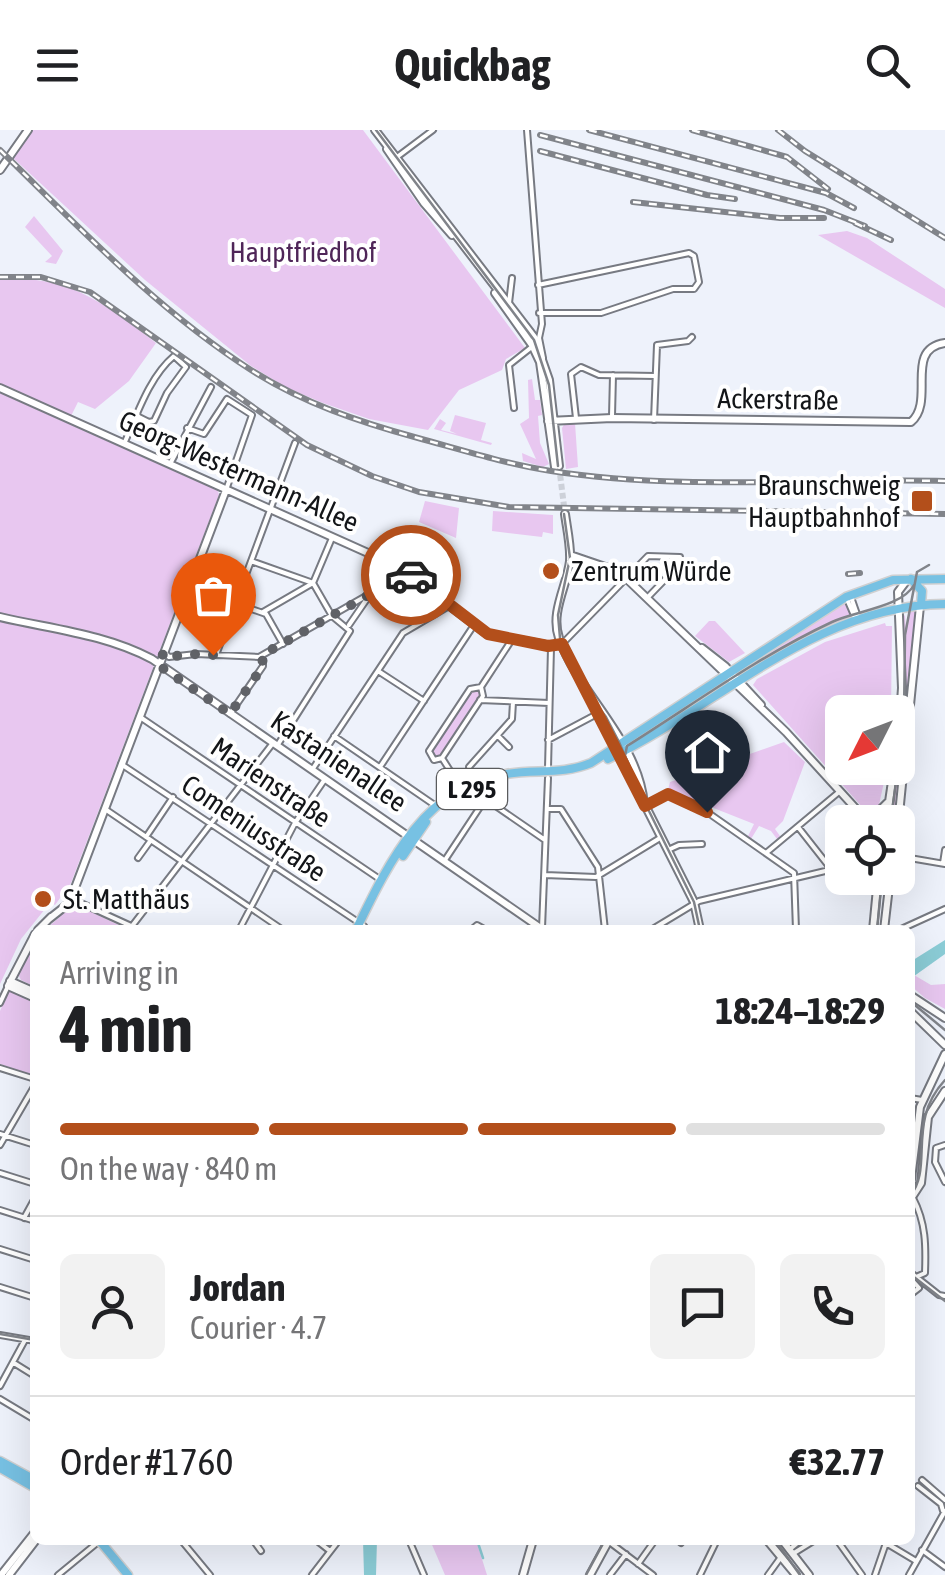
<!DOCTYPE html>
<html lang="en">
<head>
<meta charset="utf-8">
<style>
	body { margin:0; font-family:"Asap Condensed",sans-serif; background:#f2f2f2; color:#202124; height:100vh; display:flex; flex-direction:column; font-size:38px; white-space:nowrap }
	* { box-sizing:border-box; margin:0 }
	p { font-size:32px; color:#757577 }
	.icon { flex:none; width:55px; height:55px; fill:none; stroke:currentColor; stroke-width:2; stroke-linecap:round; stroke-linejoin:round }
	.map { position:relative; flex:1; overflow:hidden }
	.side { position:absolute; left:30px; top:795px; width:885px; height:620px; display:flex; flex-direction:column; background:#fff; border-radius:15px; box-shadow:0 10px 40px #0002 }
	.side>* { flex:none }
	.needle { width:65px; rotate:228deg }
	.controls { position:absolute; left:825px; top:565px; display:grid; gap:20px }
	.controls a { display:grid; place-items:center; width:90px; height:90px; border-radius:15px; background:#fff; box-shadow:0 10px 40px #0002; font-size:50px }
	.pin { position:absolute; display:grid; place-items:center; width:85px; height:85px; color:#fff; margin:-102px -42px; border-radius:50% 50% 50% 0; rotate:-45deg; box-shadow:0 0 10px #0007 }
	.pin .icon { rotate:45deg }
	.courier { position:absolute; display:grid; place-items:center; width:100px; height:100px; margin:-50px; border:8px solid #b34f1b; border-radius:50%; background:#fff; color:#222; box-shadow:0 2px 12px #0007 }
	.overview em { font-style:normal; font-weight:700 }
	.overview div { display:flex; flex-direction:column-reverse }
	.overview { display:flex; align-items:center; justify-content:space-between; height:170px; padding:0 30px }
	h1 { font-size:65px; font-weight:700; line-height:75px }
	.bar { display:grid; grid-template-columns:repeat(4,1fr); gap:15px 10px; align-content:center; height:120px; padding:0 30px }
	.bar i { height:12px; border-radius:8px; background:#e0e0e0 }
	.bar .active { background:#b34f1b }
	.bar p { grid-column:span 4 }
	.line { display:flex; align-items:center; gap:25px; padding:0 30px; border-top:2px solid #e0e0e0 }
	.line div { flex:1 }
	.round { display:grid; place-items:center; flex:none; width:105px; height:105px; border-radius:15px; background:#f2f2f2 }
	header { display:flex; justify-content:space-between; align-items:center; height:130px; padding:0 30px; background:#fff; font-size:45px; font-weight:700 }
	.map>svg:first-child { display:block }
	.green { fill:#e8c7f0 }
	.water { fill:#8bccd6 }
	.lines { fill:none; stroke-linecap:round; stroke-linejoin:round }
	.stream { stroke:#8bccd6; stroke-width:2.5 }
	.secondary-tunnel { stroke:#cdd1d9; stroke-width:6; stroke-dasharray:6 3; stroke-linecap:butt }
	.street-casing { stroke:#777a82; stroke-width:8 }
	.secondary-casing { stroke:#777a82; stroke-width:10 }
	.primary-casing { stroke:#d0d0d1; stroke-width:11 }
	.street { stroke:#fff; stroke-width:4 }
	.secondary { stroke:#fff; stroke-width:6 }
	.primary { stroke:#77c1e3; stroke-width:8 }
	.tram { stroke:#81848a; stroke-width:2.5 }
	.rail-casing { stroke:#81848a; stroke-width:6 }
	.rail { stroke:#fff; stroke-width:2.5; stroke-dasharray:8; stroke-linecap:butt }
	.done { stroke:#606267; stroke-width:10; stroke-dasharray:0 18 }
	.route { stroke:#b34f1b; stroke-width:12 }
	.poi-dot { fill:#b34f1b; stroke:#fff; stroke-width:4 }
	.labels { text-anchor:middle; stroke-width:8; stroke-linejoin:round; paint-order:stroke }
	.shield { fill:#fff; stroke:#5a5b5d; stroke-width:2.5 }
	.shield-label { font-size:25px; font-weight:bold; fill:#131518 }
	.park-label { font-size:28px; fill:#4f2658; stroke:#fff }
	.street-label { font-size:28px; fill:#131518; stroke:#fff }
	.poi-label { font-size:28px; fill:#131518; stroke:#fff; text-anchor:start }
</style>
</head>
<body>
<header><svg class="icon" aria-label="menu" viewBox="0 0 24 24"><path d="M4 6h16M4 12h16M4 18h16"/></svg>Quickbag<svg class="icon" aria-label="search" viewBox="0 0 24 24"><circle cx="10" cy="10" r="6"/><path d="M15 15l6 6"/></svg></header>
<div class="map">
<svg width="945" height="1445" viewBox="0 0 945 1445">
	<rect width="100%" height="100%" fill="#eef2fb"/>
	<path class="green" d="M31 0H363L525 218 506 229 502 240 459 260 428 300 369 289 323 273 285 257 251 236 145 150 12 27Z
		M34 86 63 121 56 134 45 132 52 126 25 97Z
		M847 101 867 108 945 159V178L818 105Z
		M0 149C69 145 104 173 156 213L129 251 95 279 78 272 71 286 0 254Z
		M532 249 535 270H540L542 285 538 286 540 313 549 334 543 337 523 331 522 323 536 329 520 294 529 288 528 250Z
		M0 263 208 356 218 361 219 365 71 753 55 775 51 773 48 780 45 779 21 809 0 854Z
		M455 285 486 293 481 310 492 313 491 315 434 299 440 289 446 293 441 300 457 304 450 301Z
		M565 293H575L578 337 566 339 562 298Z
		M425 371 459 378 456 408 419 392Z
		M493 381 553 385V404L543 402 542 407 492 401Z
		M845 470 853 487 767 531 764 525Z
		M910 480 916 481 895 692H891L902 590 901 482 905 486 906 500Z
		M709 491H715L745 523 729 532 695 506Z
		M885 493 886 496H892L891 582H842V638H887L879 675 876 679 863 678 753 555 757 549 825 512Z
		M474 556 481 557 483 566 442 628 434 630 429 621Z
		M784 612 805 632 783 691 775 699 780 706 777 709 771 701 759 696 751 709 748 706 754 694 668 660 670 652Z
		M74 774 123 797 124 800H45Z
		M35 812V857L21 850 18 844Z
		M914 845 931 855 945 854V879L925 868 910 855Z
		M9 860 35 871V946L0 934V881Z
		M430 1410H476L487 1445H445Z"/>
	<path class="water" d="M945 810V824L910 849V832Z
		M363 1410H377L376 1445H364Z"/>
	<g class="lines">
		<path class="stream" d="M477 1410 483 1428
			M766 1445V1444"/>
		<path class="secondary-tunnel" d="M559 336 565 384"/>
		<defs>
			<path id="street" d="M527 0 542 194 539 208 543 228
				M397 27 433 0
				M538 155 689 123 694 126 699 152 694 159H673L601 183H539
				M509 173 512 148
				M514 278 509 235 533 216
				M612 286 613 245
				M576 288 571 244 581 237 599 245 655 246
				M654 290 657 215 688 211 692 207
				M187 298 204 304 227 269 252 285 226 360
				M124 314C137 285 149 247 174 226L186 237 167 263 154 291 149 292 137 286
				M170 334 211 257
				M251 431 313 453
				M846 467 856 490
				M851 467 859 490
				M237 474 266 484 283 514
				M263 482 313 453 332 408
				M349 495 369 466
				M562 514 648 426 680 427V434L648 467
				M164 522 169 527 196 524 259 527 408 442
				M216 525 295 313
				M378 541 424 571
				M481 557 511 511
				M480 570 549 573
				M230 584 263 536V525
				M140 587 381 750
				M334 606 436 676
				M498 606 509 617
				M548 610 597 584
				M277 616 350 501 332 486 313 453
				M442 628 483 566 481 557 470 559 429 621 434 630 442 628 461 658
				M121 634 364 796
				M380 637 474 495
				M548 638 551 518
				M312 640 403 503 449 476
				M474 653 469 637 512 589 513 572
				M471 659 545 710
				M647 675 667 664 707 682 794 743 796 800
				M105 679 283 800
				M548 679H561L598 737 605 800
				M798 697 831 739
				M146 707 173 667
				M668 720 679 715 702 714
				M766 723 839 662
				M898 726 945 734
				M138 728 151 710
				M445 730 484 671
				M943 733 945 720
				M545 745 596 747 660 708
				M72 769 140 800
				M542 798 548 648
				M129 800 273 613
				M239 800 295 693 325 649
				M435 800H439
				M471 800 477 795 486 800
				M651 800 699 771 842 737
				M899 800 945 779
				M0 873 8 856
				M0 938 35 949
				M910 968 922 970
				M0 1004 35 1015
				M0 1015 35 955
				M945 1015 936 1018 935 1032 945 1052
				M0 1043 35 1054
				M913 1068C926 1093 926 1116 925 1143L916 1147
				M0 1080 35 1091
				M24 1088 35 1068
				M0 1119 35 1130
				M910 1142 939 1165 945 1166
				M910 1148 919 1158 910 1165
				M0 1157 35 1168
				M0 1205 35 1211
				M14 1233 35 1246
				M0 1256 25 1210
				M0 1269 35 1290
				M922 1350 945 1370
				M918 1356 941 1374 943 1381
				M181 1410 210 1445
				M253 1410 261 1421
				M316 1410 330 1421
				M409 1410 424 1445
				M837 1410 862 1445
				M608 1411 653 1445
				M681 1413 683 1410
				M886 1413 916 1431
				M789 1420 801 1410
				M922 1420 945 1437
				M794 1423 815 1410
				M638 1434 653 1413
				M58 1445 97 1413
				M312 1445 339 1410
				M610 1445 626 1424
				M700 1445 717 1410
				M768 1445 781 1427
				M875 1445 887 1410
				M909 1445 945 1381"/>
			<path id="secondary" d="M375 0 534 207 549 250 559 336
				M387 19 424 73 452 105
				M0 40 28 0
				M495 163 532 215 540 232 555 337
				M0 258 397 436 487 504 551 516 562 514
				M548 291 612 288 911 292C936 271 903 219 945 213
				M565 384C567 399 571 416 570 431 567 456 550 482 559 508 580 566 638 610 644 674
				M570 425 611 439 627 449 786 602 868 692
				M0 487C51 499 105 504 152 529L542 799
				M702 518 725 536 761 575
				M597 580 694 772 700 800
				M898 613 902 558 898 462 907 450
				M860 681 876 684 887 673
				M886 692 894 638
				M898 694 920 476
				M49 789 68 774 73 763 226 360
				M38 800 51 787
				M873 800 878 748
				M884 800 890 748
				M35 804 8 856 35 868
				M10 851 35 862
				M910 865 945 888
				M910 881 945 915
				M910 1057 920 977 945 924
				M910 1070 921 1053 928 987 945 961
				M767 1410 796 1445
				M782 1410 809 1445
				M1 1445 35 1402
				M9 1445 36 1410
				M523 1445 533 1410
				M590 1445 609 1410"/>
			<path id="primary" d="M911 449 922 461 921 475
				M608 629C719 576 815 475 945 474
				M403 726 426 692
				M356 800C388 734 425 655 506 644 536 639 562 645 591 633L846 467 893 450 945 449
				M0 1331 35 1350
				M0 1338 35 1358
				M99 1410 128 1445"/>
		</defs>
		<use href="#street" class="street-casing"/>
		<use href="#secondary" class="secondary-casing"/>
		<use href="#primary" class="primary-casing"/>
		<use href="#street" class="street"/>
		<use href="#secondary" class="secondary"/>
		<use href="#primary" class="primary"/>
		<path class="tram" d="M376 0 534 210 549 255 558 336
			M564 384 570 428 558 485 560 508 589 564 606 587 619 612 646 675 694 772 700 800
			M624 631 627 616C694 574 759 526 832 492 855 481 902 477 914 455
			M891 692 904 586 905 505 917 442 929 435
			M877 800 882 748
			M910 871 945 900
			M910 1066C934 1037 906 992 945 950
			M910 1144 945 1171
			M0 1204 35 1210
			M775 1410 800 1445
			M586 1445 605 1410"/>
		<defs>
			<path id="rail" d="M589 0 826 63 854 78
				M692 0 787 27 828 59
				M778 0 805 21 945 108
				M540 5 824 80 865 96
				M0 20C79 97 157 180 251 240 303 273 359 292 418 308 462 320 506 334 551 341 681 361 815 348 945 351
				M540 21 707 65 735 69
				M633 72 780 88H824
				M855 93 891 110
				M0 147H41L90 162 307 315 372 346 419 362 509 377 945 384
				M848 444 860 443"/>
		</defs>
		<use href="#rail" class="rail-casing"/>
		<use href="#rail" class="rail"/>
	</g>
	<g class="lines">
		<path class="done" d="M213 525 189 524 170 527 164 522 158 535 230 584 263 536 262 525 408 443 411 445"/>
		<path class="route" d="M411 445 488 504 548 516 562 514 645 676 668 664 707 682"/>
	</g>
	<g class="poi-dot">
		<rect x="910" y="359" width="24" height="24" rx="5"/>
		<circle cx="551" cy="441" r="10"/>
		<circle cx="43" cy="769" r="10"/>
	</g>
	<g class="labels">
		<rect class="shield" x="437" y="639" width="70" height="40" rx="8"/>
		<g class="shield-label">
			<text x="472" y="668">L 295</text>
		</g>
		<g class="park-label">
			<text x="303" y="132">Hauptfriedhof</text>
		</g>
		<g class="street-label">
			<text transform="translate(778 269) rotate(1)" y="10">Ackerstraße</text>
			<text transform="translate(239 341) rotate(24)" y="10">Georg-Westermann-Allee</text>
			<text transform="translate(339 631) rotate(34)" y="10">Kastanienallee</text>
			<text transform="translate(271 652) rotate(34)" y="10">Marienstraße</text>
			<text transform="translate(254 698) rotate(34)" y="10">Comeniusstraße</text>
		</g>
		<g class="poi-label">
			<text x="900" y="365" text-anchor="end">Braunschweig<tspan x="900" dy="32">Hauptbahnhof</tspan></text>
			<text x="571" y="451">Zentrum Würde</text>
			<text x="63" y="779">St. Matthäus</text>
		</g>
	</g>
</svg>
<div class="controls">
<a><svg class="needle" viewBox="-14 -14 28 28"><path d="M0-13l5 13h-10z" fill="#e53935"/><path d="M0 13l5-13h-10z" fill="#757577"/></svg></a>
<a><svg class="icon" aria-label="locate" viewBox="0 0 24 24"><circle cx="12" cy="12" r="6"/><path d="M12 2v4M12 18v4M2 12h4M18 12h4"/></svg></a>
</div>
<div class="pin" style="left:213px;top:525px;background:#ea580c"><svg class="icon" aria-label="bag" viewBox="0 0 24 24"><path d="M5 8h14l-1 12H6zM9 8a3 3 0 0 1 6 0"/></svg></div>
<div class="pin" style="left:707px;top:682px;background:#1f2937"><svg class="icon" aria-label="home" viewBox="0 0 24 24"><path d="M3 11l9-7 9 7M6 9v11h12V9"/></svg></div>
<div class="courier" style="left:411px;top:445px"><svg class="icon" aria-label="car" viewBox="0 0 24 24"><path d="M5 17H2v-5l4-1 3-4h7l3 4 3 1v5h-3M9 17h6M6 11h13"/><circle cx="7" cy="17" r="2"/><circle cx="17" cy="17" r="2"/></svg></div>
<section class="side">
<div class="overview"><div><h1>4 min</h1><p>Arriving in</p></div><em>18:24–18:29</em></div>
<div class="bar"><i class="active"></i><i class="active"></i><i class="active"></i><i></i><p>On the way · 840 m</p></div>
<div class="line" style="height:180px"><a class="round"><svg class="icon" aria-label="person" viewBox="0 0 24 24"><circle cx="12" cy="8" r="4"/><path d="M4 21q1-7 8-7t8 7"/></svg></a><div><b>Jordan</b><p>Courier · 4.7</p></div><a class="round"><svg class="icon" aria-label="chat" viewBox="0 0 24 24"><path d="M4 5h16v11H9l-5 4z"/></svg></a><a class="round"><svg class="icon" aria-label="phone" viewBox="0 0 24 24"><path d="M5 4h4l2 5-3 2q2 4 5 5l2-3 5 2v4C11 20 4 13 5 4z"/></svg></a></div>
<div class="line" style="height:130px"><div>Order #1760</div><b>€32.77</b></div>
</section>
</div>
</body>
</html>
